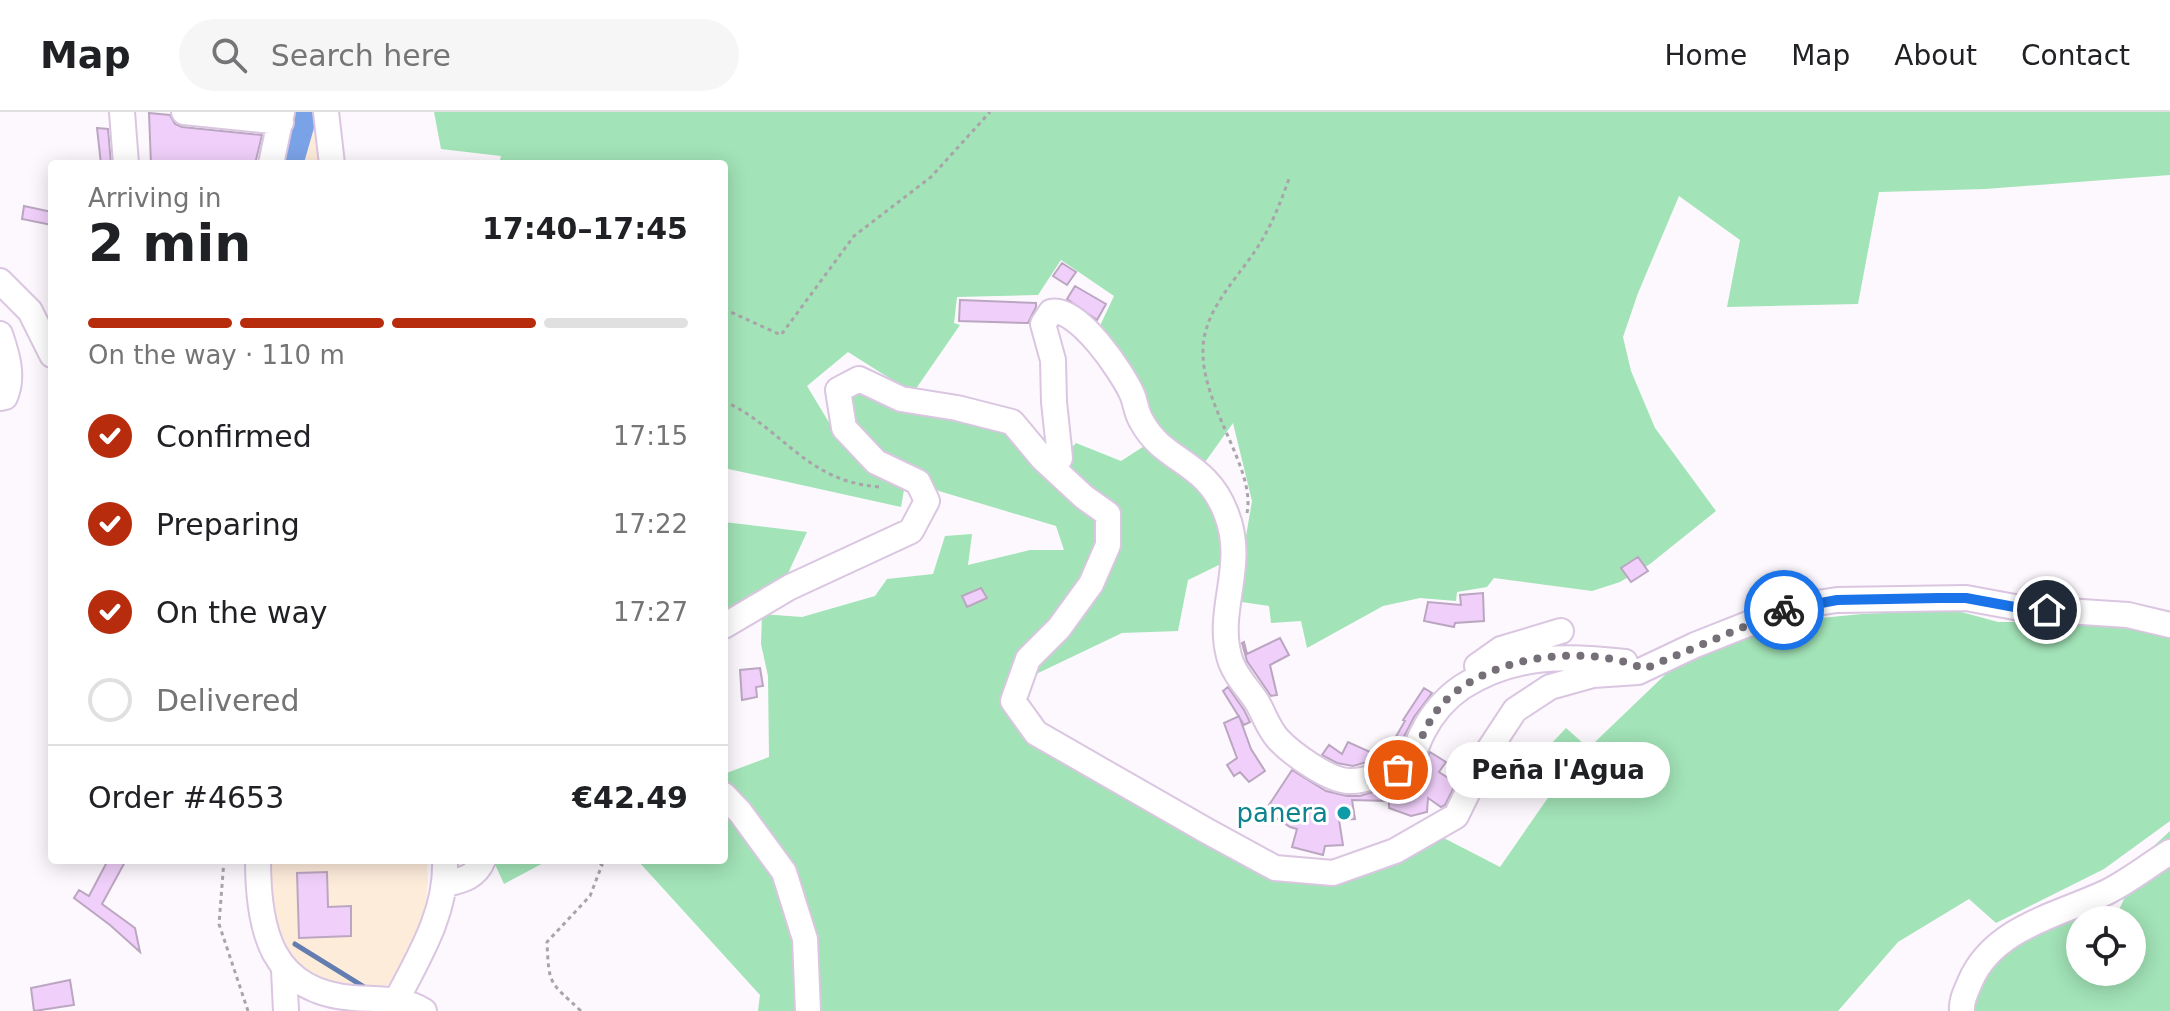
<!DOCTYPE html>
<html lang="en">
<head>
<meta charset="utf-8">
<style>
	body { margin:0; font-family:"DejaVu Sans",sans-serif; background:#f6f6f6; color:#202124; height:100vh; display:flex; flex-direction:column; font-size:30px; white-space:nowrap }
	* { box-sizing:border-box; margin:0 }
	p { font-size:26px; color:#757577 }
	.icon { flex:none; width:44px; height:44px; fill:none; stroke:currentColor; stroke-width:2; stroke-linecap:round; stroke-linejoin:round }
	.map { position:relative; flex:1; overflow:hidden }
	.panel { position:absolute; left:48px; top:48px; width:680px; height:704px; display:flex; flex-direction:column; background:#fff; border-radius:8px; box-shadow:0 4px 20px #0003 }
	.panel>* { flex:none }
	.buttons { position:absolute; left:2066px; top:794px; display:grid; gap:16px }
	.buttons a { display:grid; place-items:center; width:80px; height:80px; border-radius:50%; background:#fff; box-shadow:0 4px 20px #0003; font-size:40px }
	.pin { position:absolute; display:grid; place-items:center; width:68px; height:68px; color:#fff; margin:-34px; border:4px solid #fff; border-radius:50%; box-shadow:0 2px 8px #0007 }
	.courier { position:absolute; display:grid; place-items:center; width:80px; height:80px; margin:-40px; border:6px solid #1a73e8; border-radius:50%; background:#fff; color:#222; box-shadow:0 2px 10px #0007 }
	.bubble { position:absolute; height:56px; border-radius:28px; background:#fff; box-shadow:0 4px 20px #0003; font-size:26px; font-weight:700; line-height:56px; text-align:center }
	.headline em { font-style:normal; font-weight:700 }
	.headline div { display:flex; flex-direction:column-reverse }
	.headline { display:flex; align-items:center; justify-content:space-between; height:136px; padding:0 40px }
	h1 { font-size:52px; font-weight:700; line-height:60px }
	.bar { display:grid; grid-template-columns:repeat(4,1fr); gap:12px 8px; align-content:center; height:96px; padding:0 40px }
	.bar i { height:10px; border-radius:6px; background:#e0e0e0 }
	.bar .selected { background:#b72c0d }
	.bar p { grid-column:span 4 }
	.line { display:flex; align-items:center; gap:20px; padding:0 40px; border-top:2px solid #e0e0e0 }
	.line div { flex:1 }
	ol { padding:0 40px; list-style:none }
	li { display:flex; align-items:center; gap:24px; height:88px }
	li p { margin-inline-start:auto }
	li .icon { padding:8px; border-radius:50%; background:#b72c0d; color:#fff; stroke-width:4 }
	li:last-child { color:#757577 }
	li i { width:44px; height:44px; border:4px solid #e0e0e0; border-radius:50% }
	header { display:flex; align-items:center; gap:48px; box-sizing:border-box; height:112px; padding:0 40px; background:#fff; border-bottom:2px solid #e0e0e0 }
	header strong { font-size:38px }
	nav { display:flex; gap:44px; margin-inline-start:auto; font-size:28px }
	.search { width:560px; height:72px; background:#f6f6f6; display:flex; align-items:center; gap:20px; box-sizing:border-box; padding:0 28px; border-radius:44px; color:#757577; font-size:30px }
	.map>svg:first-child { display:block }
	.industrial { fill:#feecdb }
	.green { fill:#a2e3b7; fill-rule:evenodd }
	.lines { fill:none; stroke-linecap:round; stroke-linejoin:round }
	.stream { stroke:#637db0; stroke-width:5 }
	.river { stroke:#7aa3e7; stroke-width:28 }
	.building { fill:#f0d0fa; stroke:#bba6c1; stroke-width:2 }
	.minor-casing { stroke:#dac6e1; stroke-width:28 }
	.path { stroke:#a9a3aa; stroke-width:3; stroke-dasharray:4 4; stroke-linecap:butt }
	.minor { stroke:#fff; stroke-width:24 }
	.done { stroke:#756f77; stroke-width:8; stroke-dasharray:0 14.4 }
	.route { stroke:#1a73e8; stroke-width:10 }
	.culture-dot { fill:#0f9aa8; stroke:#fff; stroke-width:3 }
	.labels { text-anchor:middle; stroke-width:6; stroke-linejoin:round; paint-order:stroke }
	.culture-label { font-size:26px; fill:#0d838f; stroke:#fff; text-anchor:end }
</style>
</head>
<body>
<header>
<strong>Map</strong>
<div class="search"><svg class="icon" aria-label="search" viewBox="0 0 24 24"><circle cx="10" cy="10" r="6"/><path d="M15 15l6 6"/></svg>Search here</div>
<nav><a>Home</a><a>Map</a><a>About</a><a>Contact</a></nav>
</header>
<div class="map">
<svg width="2170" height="899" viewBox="0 0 2170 899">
	<rect width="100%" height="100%" fill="#fcf8fd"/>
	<path class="industrial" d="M312 1 316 7 320 52H296Z
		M267 748H427L428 771 424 806 394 868 379 879 312 868 282 836 270 789Z"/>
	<path class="green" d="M434 0H2170V63L1985 77 1879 80 1858 192 1727 195 1740 128 1679 84 1638 181 1623 225 1631 259 1655 316 1716 399 1650 452 1620 470 1592 479 1494 466 1487 475 1457 480 1456 489 1420 486 1383 494 1307 536 1301 509 1271 511 1269 494 1235 489 1252 389 1233 311 1203 353 1227 449 1188 468 1178 519 1122 521 1034 563 1022 541 1021 616 1324 772 1438 723 1500 755 1570 654 1669 559 1746 522 1790 509 1862 502 1954 498 1998 510H2105L2170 524V709L2104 757 1996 811 1969 787 1898 830 1838 899H758L760 883 639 750 633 748H724V662L769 645 768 564 761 532 762 502 802 505 875 484 887 467 933 462 945 424 972 422 968 453 1030 438H1064L1056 414 892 365 857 316 846 282 859 275 1009 316 1045 363 1076 331 1121 349 1163 322 1098 218 1114 184 1061 148 1038 183 957 185 954 211 960 213 913 281 848 240 807 274 842 332 869 361 904 378 901 395 724 356V52H499L501 44 441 37Z
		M724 410 807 420 784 470 724 506Z
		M1566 616 1584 632 1567 650 1550 633Z
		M2170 719V899H1973C1972 887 1976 880 1981 870 2002 826 2052 813 2093 794L2117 802 2145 742ZM2080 808H2132V860H2080Z
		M493 748H549L504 772Z"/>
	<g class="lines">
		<path class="stream" d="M295 832 366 876"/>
		<path class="river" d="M289 52 304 0"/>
	</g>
	<path class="building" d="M149 1 170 3 175 12 182 15 262 23 255 52H151Z
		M97 16 108 17 111 52H101Z
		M24 94 52 100V113L22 107Z
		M1062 151 1076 160 1067 173 1053 164Z
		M1075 174 1106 192 1097 208 1067 187Z
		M960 188 1036 191V195L1028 211 959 209Z
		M1638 445 1648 459 1631 470 1621 456Z
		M981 476 987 486 967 495 962 484Z
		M1483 481 1484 509 1455 511 1454 515 1424 509 1428 490 1461 493 1460 483Z
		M1280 526 1289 543 1270 553 1277 583 1271 584 1247 549 1242 531 1244 530 1247 542Z
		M760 556 763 574 756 575 757 585 742 588 740 558Z
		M1228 575 1244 598 1250 610 1244 613 1223 579Z
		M1424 576 1432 581 1414 605 1395 642 1353 654 1337 651 1322 643 1329 633 1342 642 1348 630 1381 645 1394 628 1405 609 1403 608Z
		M1239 604 1251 637 1265 659 1249 670 1240 660 1234 664 1227 653 1237 646 1224 611Z
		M1430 640 1446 650 1439 660 1456 671 1445 693 1441 695 1428 686 1427 700 1411 704 1389 696V689L1352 688 1355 707 1339 708 1343 733 1325 734 1323 743 1292 735 1297 717 1290 715 1278 707 1282 701 1269 693 1292 658 1326 679 1347 684H1360L1409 668 1421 658Z
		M108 748H126L102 792 135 816 140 840 110 813 74 786 79 778 89 784Z
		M327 760 328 795 351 794V824L299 826 297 761Z
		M70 868 74 893 34 899 31 876Z"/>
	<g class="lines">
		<defs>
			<path id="minor" d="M122 0 126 52
				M184 0 281 10
				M326 0 332 52
				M271 52 282 0
				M0 169 30 199 52 243
				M0 222C7 242 14 265 5 285L0 286
				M1054 357 1060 346 1054 290 1053 248 1043 212 1051 200C1078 194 1122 260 1132 282 1136 291 1136 301 1142 310 1164 351 1206 348 1226 401 1247 453 1216 496 1229 544 1233 561 1247 575 1257 590 1264 602 1268 616 1278 627 1291 641 1329 669 1349 669 1360 670 1374 665 1385 662 1392 659 1400 658 1406 652 1415 642 1417 631 1423 620 1432 602 1446 586 1462 575 1514 542 1566 543 1625 550
				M724 514 790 475 911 419 927 389 918 370 876 350 844 316 838 278 859 267 901 287 957 296 1012 310 1043 347 1084 385 1108 402V433L1091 472 1059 516 1028 547 1013 589 1036 621 1207 719 1275 756 1333 761 1395 739 1456 704 1488 639 1515 598 1550 575 1593 563 1638 560 1695 533 1791 495 1837 488 1966 486 2020 496 2128 503 2170 513
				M1477 554 1501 537 1561 519
				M724 683 740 700 784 760 805 827 808 899
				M258 748C258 818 271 880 353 886 379 888 401 885 424 899
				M446 772C463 768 476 765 483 748
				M284 858 286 899
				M397 887C420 843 447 799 445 748
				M1962 899C1961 888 1966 880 1970 870 1993 815 2059 803 2107 780 2129 769 2149 753 2170 740"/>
		</defs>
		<use href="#minor" class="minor-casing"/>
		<path class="path" d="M724 197 781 223 854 124 931 65 990 0
			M724 289C784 317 805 369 879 375
			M1247 401C1256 356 1201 294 1203 237 1204 200 1233 171 1253 142 1270 118 1280 92 1290 64
			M224 748 219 812 248 899
			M581 899C549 869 549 874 547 830L590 784 602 753 596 748"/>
		<use href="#minor" class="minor"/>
	</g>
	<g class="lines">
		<path class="done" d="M1398 658C1418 643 1423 616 1438 597 1481 544 1585 530 1644 557L1784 498"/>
		<path class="route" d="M1784 498 1837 488 1939 486H1966L2020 496 2047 498"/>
	</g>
	<circle class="culture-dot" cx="1344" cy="701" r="8"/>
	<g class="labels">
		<g class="culture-label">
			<text x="1328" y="710">panera</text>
		</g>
	</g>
</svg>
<div class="buttons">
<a><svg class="icon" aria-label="locate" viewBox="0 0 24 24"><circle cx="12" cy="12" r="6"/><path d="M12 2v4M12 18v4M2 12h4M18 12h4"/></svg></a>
</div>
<div class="pin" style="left:1398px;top:658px;background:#ea580c"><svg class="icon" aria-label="bag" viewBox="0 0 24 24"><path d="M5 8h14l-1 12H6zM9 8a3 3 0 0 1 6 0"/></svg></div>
<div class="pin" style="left:2047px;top:498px;background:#1f2937"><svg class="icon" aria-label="home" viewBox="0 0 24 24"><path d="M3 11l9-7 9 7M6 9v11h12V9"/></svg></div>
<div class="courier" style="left:1784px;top:498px"><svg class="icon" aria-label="bike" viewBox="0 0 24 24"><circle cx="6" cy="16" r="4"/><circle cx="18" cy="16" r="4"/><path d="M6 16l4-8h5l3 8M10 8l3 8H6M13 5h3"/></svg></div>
<div class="bubble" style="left:1446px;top:630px;width:224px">Peña l'Agua</div>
<section class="panel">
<div class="headline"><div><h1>2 min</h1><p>Arriving in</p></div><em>17:40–17:45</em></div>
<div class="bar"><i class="selected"></i><i class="selected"></i><i class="selected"></i><i></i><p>On the way · 110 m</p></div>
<ol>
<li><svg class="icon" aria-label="check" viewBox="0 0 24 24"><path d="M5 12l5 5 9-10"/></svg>Confirmed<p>17:15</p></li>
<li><svg class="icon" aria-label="check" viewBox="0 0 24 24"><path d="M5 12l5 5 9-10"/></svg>Preparing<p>17:22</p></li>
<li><svg class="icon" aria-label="check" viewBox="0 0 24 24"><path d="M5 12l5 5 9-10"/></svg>On the way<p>17:27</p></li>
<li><i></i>Delivered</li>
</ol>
<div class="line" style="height:104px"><div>Order #4653</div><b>€42.49</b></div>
</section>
</div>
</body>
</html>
